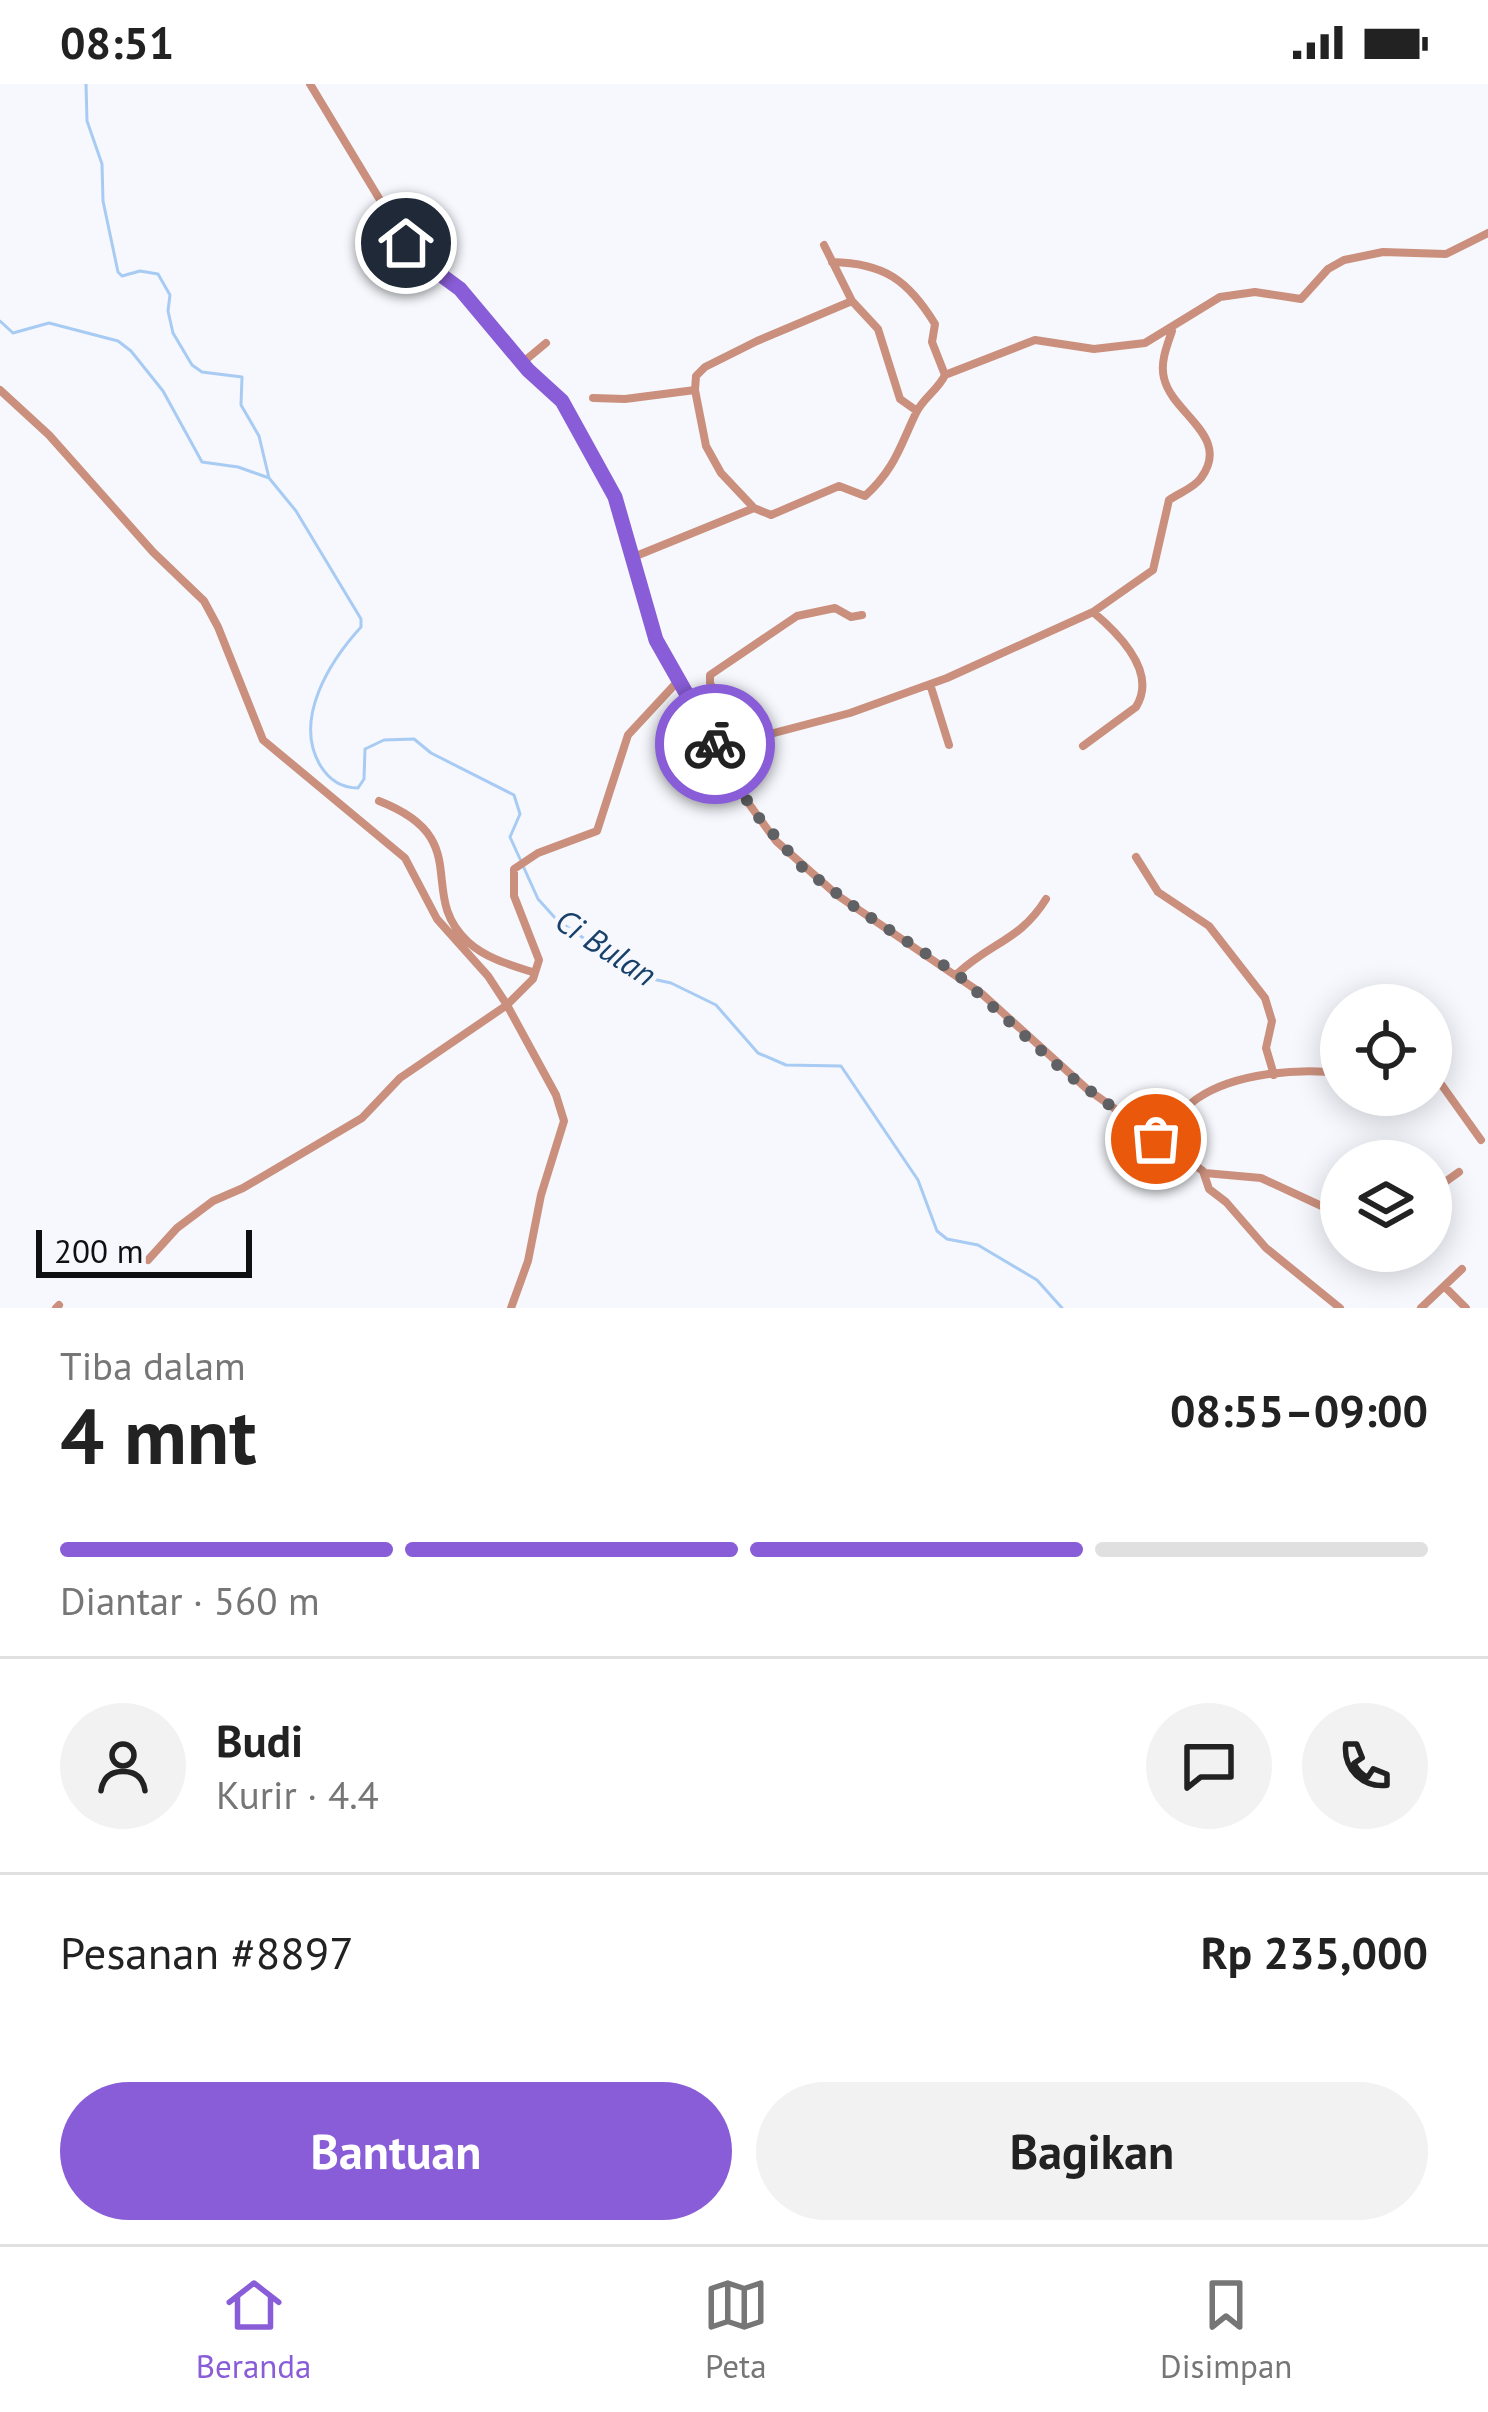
<!DOCTYPE html>
<html lang="id">
<head>
<meta charset="utf-8">
<style>
	body { margin:0; font-family:"PT Sans",sans-serif; background:#f2f2f2; color:#222; height:100vh; display:flex; flex-direction:column; font-size:45px; white-space:nowrap }
	* { box-sizing:border-box; margin:0 }
	p { font-size:39px; color:#767676 }
	.icon { flex:none; width:66px; height:66px; fill:none; stroke:currentColor; stroke-width:2; stroke-linecap:round; stroke-linejoin:round }
	.map { position:relative; height:1224px; overflow:hidden }
	.panel { display:flex; flex-direction:column; background:#fff; flex:1 }
	.panel>* { flex:none }
	.fabs { position:absolute; left:1320px; top:900px; display:grid; gap:24px }
	.fabs a { display:grid; place-items:center; width:132px; height:132px; border-radius:50%; background:#fff; box-shadow:0 6px 30px #0003; font-size:60px }
	.scale { position:absolute; left:36px; bottom:30px; width:216px; box-sizing:border-box; padding-left:12px; border:6px solid #0f1012; border-top:0; font-size:33px; line-height:42px; white-space:nowrap; color:#0f1012; -webkit-text-stroke:9px #f6f8fd; paint-order:stroke }
	.pin { position:absolute; display:grid; place-items:center; width:102px; height:102px; color:#fff; margin:-51px; border:6px solid #fff; border-radius:50%; box-shadow:0 3px 12px #0007 }
	.courier { position:absolute; display:grid; place-items:center; width:120px; height:120px; margin:-60px; border:9px solid #895dd7; border-radius:50%; background:#fff; color:#222; box-shadow:0 3px 15px #0007 }
	.head em { font-style:normal; font-weight:700 }
	.head div { display:flex; flex-direction:column-reverse }
	.head { display:flex; align-items:center; justify-content:space-between; height:204px; padding:0 60px }
	h1 { font-size:78px; font-weight:700; line-height:90px }
	.bar { display:grid; grid-template-columns:repeat(4,1fr); gap:18px 12px; align-content:center; height:144px; padding:0 60px }
	.bar i { height:15px; border-radius:9px; background:#e0e0e0 }
	.bar .on { background:#895dd7 }
	.bar p { grid-column:span 4 }
	.line { display:flex; align-items:center; gap:30px; padding:0 60px; border-top:3px solid #e0e0e0 }
	.line div { flex:1 }
	.round { display:grid; place-items:center; flex:none; width:126px; height:126px; border-radius:63px; background:#f2f2f2 }
	.action { display:flex; gap:24px; margin-top:auto; padding:24px 60px }
	.action a { flex:1; height:138px; border-radius:72px; background:#895dd7; color:#fff; font-size:48px; font-weight:700; line-height:138px; text-align:center }
	.action a+a { background:#f2f2f2; color:#222 }
	.status { display:flex; justify-content:space-between; align-items:center; height:84px; padding:0 60px; background:#fff; direction:ltr }
	.status svg { height:33px; fill:currentColor }
	.tabs { display:flex; justify-content:space-around; align-items:center; height:168px; border-top:3px solid #e0e0e0; background:#fff; font-size:33px; color:#767676 }
	.tabs a { display:grid; justify-items:center; gap:6px }
	.tabs .on { color:#895dd7 }
	.map>svg:first-child { display:block }
	.lines { fill:none; stroke-linecap:round; stroke-linejoin:round }
	.stream { stroke:#a8cbf3; stroke-width:3 }
	.street { stroke:#cb907d; stroke-width:8 }
	.done { stroke:#606164; stroke-width:12; stroke-dasharray:0 21.6 }
	.route { stroke:#895dd7; stroke-width:15 }
	.labels { text-anchor:middle; stroke-width:10; stroke-linejoin:round; paint-order:stroke }
	.water-label { font-size:33px; font-style:italic; fill:#17406a; stroke:#f6f8fd }
</style>
</head>
<body>
<div class="status"><b>08:51</b><svg viewBox="0 0 49 12"><path d="M0 12V9h3v3zM5 12V6h3v6zM10 12V3h3v9zM15 12V0h3v12zM26 1h20v11H26zM47 4h2v5h-2z"/></svg></div>
<div class="map">
<svg width="1488" height="1224" viewBox="0 0 1488 1224">
	<rect width="100%" height="100%" fill="#f6f8fd"/>
	<g class="lines">
		<path class="stream" d="M86 0 87 37 102 80 103 117 118 188 122 192 140 187 158 190 170 211 168 227 173 249 192 281 202 288 242 293 241 321 259 352 269 394 296 427 361 535V543C330 577 293 635 320 681 329 696 341 704 358 704L364 695 365 665 384 656 414 655 431 669 514 711 520 730 510 753 520 775
			M0 237 13 249 49 239 118 257 131 267 163 307 202 378 238 383 269 394
			M524 784 538 815 557 836 639 892 671 899 716 921 758 969 786 981 841 982 918 1096 937 1147 947 1155 978 1161 1037 1196 1062 1224"/>
		<path class="street" d="M310 0 406 159 422 177 460 205 528 286 562 317 615 413 656 556 744 713 776 757 837 811 981 909 1087 1005 1203 1087 1209 1105 1226 1118 1266 1164 1340 1224
			M824 161 852 217 878 245 900 315 917 327
			M832 178C884 179 908 196 935 240L932 258 945 291
			M522 279 546 259
			M0 306 49 351 153 468 204 517 218 543 263 656 405 774 437 835 488 892 507 921 556 1011 564 1037 541 1111 528 1177 511 1224
			M593 314 625 315 695 306
			M754 424 721 389 706 362 695 306 696 292 705 283 757 257 852 217
			M631 474 754 424 771 431 839 402 865 412C895 385 900 362 916 329 923 314 938 306 945 291L1035 256 1094 265 1145 259 1220 213 1255 208 1301 215 1328 185 1344 176 1383 168 1446 170 1488 149
			M930 600 949 661
			M739 658 710 599V591L797 532 835 524 851 533 862 531
			M1083 662 1136 623C1158 588 1118 549 1093 528
			M717 664 850 629 947 594 1093 528 1153 486 1169 416C1179 409 1194 404 1201 394 1232 352 1172 330 1164 294 1160 278 1167 262 1172 247
			M379 717C477 755 415 809 468 858 487 875 511 881 535 889
			M1136 773 1158 808 1209 842 1265 914 1272 937 1266 964 1274 991
			M957 890C991 858 1020 857 1046 815
			M1431 961 1437 956
			M1431 986 1481 1056
			M1156 1055C1169 1041 1182 1025 1198 1014 1235 989 1298 984 1341 989
			M1205 1089 1261 1094 1341 1131
			M1431 1108 1459 1088
			M148 1176 177 1144 213 1117 243 1104 362 1034 400 994 507 921 533 895 539 876 514 812V785L538 769 597 747 628 651 679 596
			M1444 1202 1466 1224
			M56 1224 59 1221
			M1421 1224 1462 1185"/>
	</g>
	<g class="lines">
		<path class="done" d="M715 660 753 727 803 784 859 826 957 890 1067 990 1156 1055"/>
		<path class="route" d="M406 159 422 177 460 205 528 286 562 317 615 413 656 556 715 660"/>
	</g>
	<g class="labels">
		<g class="water-label">
			<text transform="translate(606 863) rotate(33)" y="12">Ci Bulan</text>
		</g>
	</g>
</svg>
<div class="fabs">
<a><svg class="icon" aria-label="locate" viewBox="0 0 24 24"><circle cx="12" cy="12" r="6"/><path d="M12 2v4M12 18v4M2 12h4M18 12h4"/></svg></a>
<a><svg class="icon" aria-label="layers" viewBox="0 0 24 24"><path d="M12 4l9 5-9 5-9-5zM3 14l9 5 9-5"/></svg></a>
</div>
<div class="scale">200 m</div>
<div class="pin" style="left:1156px;top:1055px;background:#ea580c"><svg class="icon" aria-label="bag" viewBox="0 0 24 24"><path d="M5 8h14l-1 12H6zM9 8a3 3 0 0 1 6 0"/></svg></div>
<div class="pin" style="left:406px;top:159px;background:#1f2937"><svg class="icon" aria-label="home" viewBox="0 0 24 24"><path d="M3 11l9-7 9 7M6 9v11h12V9"/></svg></div>
<div class="courier" style="left:715px;top:660px"><svg class="icon" aria-label="bike" viewBox="0 0 24 24"><circle cx="6" cy="16" r="4"/><circle cx="18" cy="16" r="4"/><path d="M6 16l4-8h5l3 8M10 8l3 8H6M13 5h3"/></svg></div>
</div>
<section class="panel">
<div class="head"><div><h1>4 mnt</h1><p>Tiba dalam</p></div><em>08:55–09:00</em></div>
<div class="bar"><i class="on"></i><i class="on"></i><i class="on"></i><i></i><p>Diantar · 560 m</p></div>
<div class="line" style="height:216px"><a class="round"><svg class="icon" aria-label="person" viewBox="0 0 24 24"><circle cx="12" cy="8" r="4"/><path d="M4 21q1-7 8-7t8 7"/></svg></a><div><b>Budi</b><p>Kurir · 4.4</p></div><a class="round"><svg class="icon" aria-label="chat" viewBox="0 0 24 24"><path d="M4 5h16v11H9l-5 4z"/></svg></a><a class="round"><svg class="icon" aria-label="phone" viewBox="0 0 24 24"><path d="M5 4h4l2 5-3 2q2 4 5 5l2-3 5 2v4C11 20 4 13 5 4z"/></svg></a></div>
<div class="line" style="height:156px"><div>Pesanan #8897</div><b>Rp 235,000</b></div>
<div class="action"><a>Bantuan</a><a>Bagikan</a></div>
</section>
<nav class="tabs">
<a class="on"><svg class="icon" aria-label="home" viewBox="0 0 24 24"><path d="M3 11l9-7 9 7M6 9v11h12V9"/></svg>Beranda</a>
<a><svg class="icon" aria-label="map" viewBox="0 0 24 24"><path d="M3 6l6-2 6 2 6-2v14l-6 2-6-2-6 2zM9 4v14M15 6v14"/></svg>Peta</a>
<a><svg class="icon" aria-label="saved" viewBox="0 0 24 24"><path d="M7 4h10v16l-5-4-5 4z"/></svg>Disimpan</a>
</nav>
</body>
</html>
